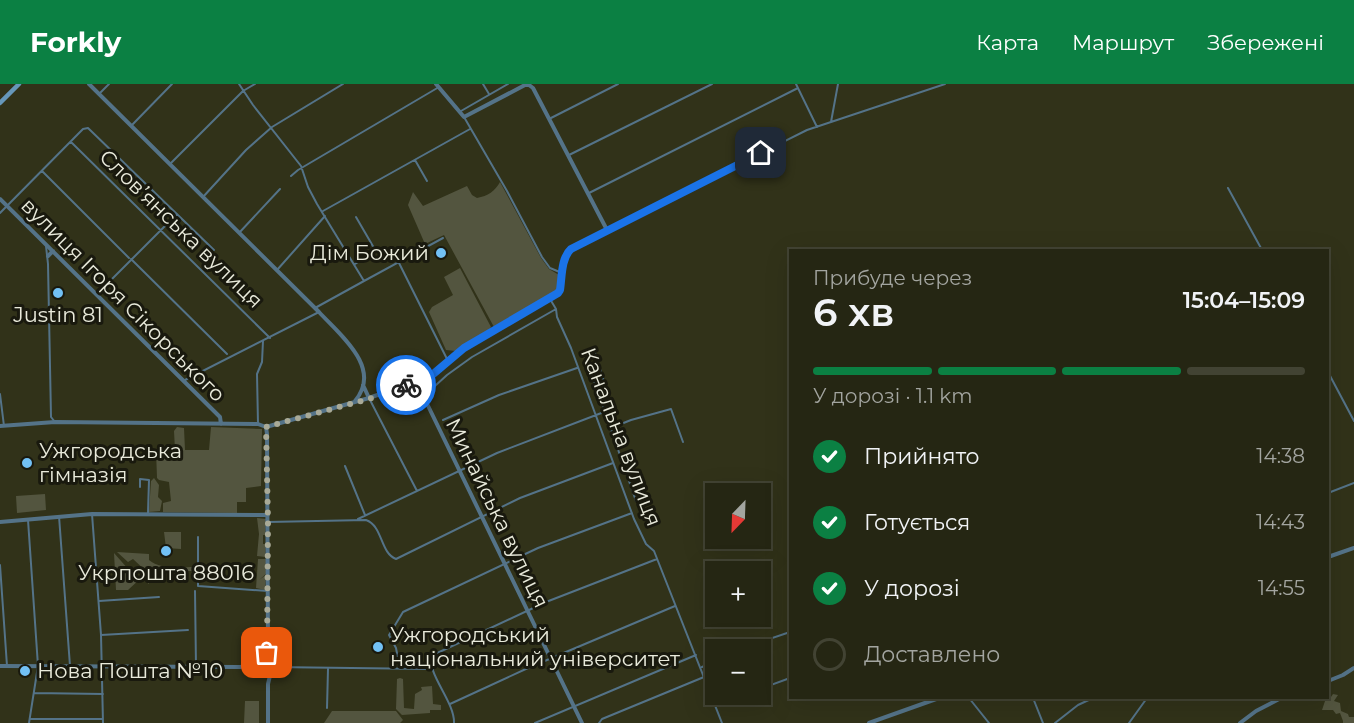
<!DOCTYPE html>
<html lang="uk">
<head>
<meta charset="utf-8">
<style>
	body { margin:0; font-family:Montserrat,sans-serif; background:#2d2e1c; color:#f1f3f6; height:100vh; display:flex; flex-direction:column; font-size:22px; white-space:nowrap }
	* { box-sizing:border-box; margin:0 }
	p { font-size:20px; color:#a3a5a0 }
	.icon { flex:none; width:33px; height:33px; fill:none; stroke:currentColor; stroke-width:2; stroke-linecap:round; stroke-linejoin:round }
	.map { position:relative; flex:1; overflow:hidden }
	.panel { position:absolute; left:789px; top:165px; width:540px; height:450px; display:flex; flex-direction:column; background:#252613; border-radius:0px; box-shadow:0 6px 24px #0002,0 0 0 2px #424333 }
	.panel>* { flex:none }
	.needle { width:39px; rotate:203deg }
	.tools { position:absolute; left:705px; top:399px; display:grid; gap:12px }
	.tools a { display:grid; place-items:center; width:66px; height:66px; border-radius:0px; background:#252613; box-shadow:0 6px 24px #0002,0 0 0 2px #424333; font-size:30px }
	.pin { position:absolute; display:grid; place-items:center; width:51px; height:51px; color:#fff; margin:-26px; border-radius:12px; box-shadow:0 3px 9px #0006 }
	.courier { position:absolute; display:grid; place-items:center; width:60px; height:60px; margin:-30px; border:4px solid #1a73e8; border-radius:50%; background:#fff; color:#222; box-shadow:0 2px 8px #0007 }
	.head em { font-style:normal; font-weight:600 }
	.head div { display:flex; flex-direction:column-reverse }
	.head { display:flex; align-items:center; justify-content:space-between; height:102px; padding:0 24px }
	h1 { font-size:39px; font-weight:600; line-height:45px }
	.bar { display:grid; grid-template-columns:repeat(4,1fr); gap:9px 6px; align-content:center; height:72px; padding:0 24px }
	.bar i { height:8px; border-radius:4px; background:#424333 }
	.bar .selected { background:#0b8043 }
	.bar p { grid-column:span 4 }
	ol { padding:0 24px; list-style:none }
	li { display:flex; align-items:center; gap:18px; height:66px }
	li p { margin-inline-start:auto }
	li .icon { padding:6px; border-radius:50%; background:#0b8043; color:#fff; stroke-width:4 }
	li:last-child { color:#a3a5a0 }
	li i { width:33px; height:33px; border:3px solid #424333; border-radius:50% }
	header { display:flex; align-items:center; gap:36px; box-sizing:border-box; height:84px; padding:0 30px; background:#0b8043; color:#fff }
	header strong { font-size:28px }
	nav { display:flex; gap:33px; margin-inline-start:auto; font-size:21px }
	.map>svg:first-child { display:block }
	.green { fill:#53553f }
	.lines { fill:none; stroke-linecap:round; stroke-linejoin:round }
	.minor { stroke:#547388; stroke-width:2 }
	.tertiary { stroke:#547388; stroke-width:4 }
	.secondary { stroke:#6697b9; stroke-width:4.5 }
	.done { stroke:#a9aa97; stroke-width:6; stroke-dasharray:0 10.8 }
	.route { stroke:#1a73e8; stroke-width:8 }
	.poi-dot { fill:#72c1f5; stroke:#19190e; stroke-width:2 }
	.labels { text-anchor:middle; stroke-width:6; stroke-linejoin:round; paint-order:stroke }
	.street-label { font-size:21px; fill:#e9eadb; stroke:#19190e }
	.poi-label { font-size:21px; fill:#e9eadb; stroke:#19190e; text-anchor:start }
</style>
</head>
<body>
<header>
<strong>Forkly</strong>
<nav><a>Карта</a><a>Маршрут</a><a>Збережені</a></nav>
</header>
<div class="map">
<svg width="1354" height="639" viewBox="0 0 1354 639">
	<rect width="100%" height="100%" fill="#313219"/>
	<path class="green" d="M500 98 541 174 549 185 559 191 560 197 557 207 494 243 444 151 425 160 408 121 413 108 423 122 467 102 472 111 477 114C488 112 495 107 500 98Z
		M460 184 491 243 489 246 456 267 446 266 429 228 432 223 453 211 444 193Z
		M177 343 184 344 185 366H209L211 343 262 345 261 402 246 404V418H237V429L163 428V419L171 417 169 398 159 396 157 394 156 366H175L174 347Z
		M154 394 159 401 158 413 162 417 160 427 149 428 151 397Z
		M45 410 46 426 17 429 16 412Z
		M257 434 266 435 265 451H263V460H266L265 473 257 472 259 450Z
		M164 448H181V465L166 464Z
		M117 468 149 470V476C160 486 182 483 195 483V487H164L148 500V495L145 493 148 489 133 475 128 478Z
		M114 469 136 494 138 493 140 495 128 506H116Z
		M258 475H266V490L259 496 266 491 265 506 256 504Z
		M400 594 403 595 404 624 414 625 415 610 422 606 421 603 432 602 433 620 441 621V626H430V629L402 631 396 625 397 595Z
		M1333 610 1338 611 1334 617 1340 619 1341 627 1348 630 1349 633H1354V639H1343V637L1340 629 1336 630 1333 626H1322L1326 614 1331 613Z
		M245 617H259V639H244Z
		M332 627H396L403 636 400 639H324Z"/>
	<g class="lines">
		<path class="minor" d="M239 0 253 21 301 82 308 103 317 120 364 197 315 224
			M483 0 489 10
			M796 0 817 43
			M99 10 109 0
			M461 27 508 0
			M464 33 507 107 542 173 550 184 562 189
			M549 35 618 0
			M831 38 838 0
			M132 41 172 0
			M71 58 270 254
			M569 71 712 0
			M415 76 427 97
			M170 80 243 7 255 0
			M42 87 129 174
			M291 92 298 86 439 3
			M1228 104 1262 166
			M589 109 798 4
			M203 113 246 66 272 43 343 0
			M323 127 470 45
			M0 129 83 45 88 44 214 166
			M607 146 807 46 945 0
			M239 149 280 105
			M46 162 48 180 51 333 55 338
			M131 175 227 270
			M399 179 448 277
			M355 180 371 170 374 164 356 133
			M277 186 325 132
			M364 197 443 154
			M97 210 177 130
			M550 215 556 225 557 233 571 264 634 435 646 460 654 467 722 639
			M594 266 606 304 597 307
			M584 268 636 417
			M1328 288 1354 337
			M185 296 319 228
			M0 310 4 342
			M424 312 447 291 472 273 556 225
			M369 314 417 407
			M443 336 499 311 577 284
			M258 340 257 290 262 278 263 257
			M611 344 631 336 671 325 683 358
			M345 382 365 431
			M140 403V395L149 396 148 429
			M1328 409 1354 399
			M92 430 101 551 103 639
			M59 432 70 582
			M358 435 497 369 604 328
			M28 436 38 582 29 639
			M268 438 366 436C383 442 380 469 396 475L520 414 613 379
			M198 453V502L268 507
			M0 481 7 582
			M195 507 196 583
			M99 517 159 513
			M101 551 188 546
			M737 566 790 548
			M272 583 431 585
			M702 583 716 577
			M400 585 396 564 389 551 403 528 538 464 632 429
			M760 605 790 594
			M34 609 103 610
			M969 614 989 639
			M1033 614 1043 639
			M450 620 528 584 675 522
			M715 622 745 610
			M327 624 328 585
			M30 635H103
			M454 639C455 617 424 587 433 571L546 518 657 475
			M535 639 696 571
			M599 639 602 635 704 593
			M1055 639 1078 621 1093 614
			M1129 639 1147 614"/>
		<path class="tertiary" d="M89 0 319 228C340 251 383 284 355 317
			M0 115 220 333 221 340
			M48 172 53 167
			M416 297 582 639
			M363 301 369 314
			M0 342 55 338 258 340 266 343 369 314 428 293 464 264 558 209 568 167 607 146 533 4 529 1H525L464 33 436 0
			M266 343 267 350 268 562 272 583 268 600V639
			M0 438 92 430 268 431
			M1328 473 1354 464
			M0 582 240 583 263 580
			M270 586 264 587 262 582 265 578 271 580
			M1328 597 1343 591 1354 584
			M869 639 939 614
			M1240 639 1256 627 1281 614"/>
		<path class="secondary" d="M0 19 19 0"/>
	</g>
	<g class="lines">
		<path class="done" d="M267 569 268 438 266 343 372 314 406 301"/>
		<path class="route" d="M406 301 432 291 464 264 558 209 560 206C562 193 561 174 571 165L761 69"/>
	</g>
	<g class="poi-dot">
		<circle cx="441" cy="169" r="6"/>
		<circle cx="58" cy="209" r="6"/>
		<circle cx="27" cy="379" r="6"/>
		<circle cx="166" cy="467" r="6"/>
		<circle cx="378" cy="563" r="6"/>
		<circle cx="25" cy="587" r="6"/>
	</g>
	<g class="labels">
		<g class="street-label">
			<text transform="translate(181 145) rotate(44)" y="7">Словʼянська вулиця</text>
			<text transform="translate(123 216) rotate(45)" y="7">вулиця Ігоря Сікорського</text>
			<text transform="translate(621 353) rotate(69)" y="7">Канальна вулиця</text>
			<text transform="translate(497 429) rotate(64)" y="7">Минайська вулиця</text>
		</g>
		<g class="poi-label">
			<text x="429" y="176" text-anchor="end">Дім Божий</text>
			<text x="58" y="238" text-anchor="middle">Justin 81</text>
			<text x="39" y="374">Ужгородська<tspan x="39" dy="24">гімназія</tspan></text>
			<text x="166" y="496" text-anchor="middle">Укрпошта 88016</text>
			<text x="390" y="558">Ужгородський<tspan x="390" dy="24">національний університет</tspan></text>
			<text x="37" y="594">Нова Пошта №10</text>
		</g>
	</g>
</svg>
<div class="tools">
<a><svg class="needle" viewBox="-14 -14 28 28"><path d="M0-13l5 13h-10z" fill="#e53935"/><path d="M0 13l5-13h-10z" fill="#a3a5a0"/></svg></a>
<a>+</a>
<a>−</a>
</div>
<div class="pin" style="left:267px;top:569px;background:#ea580c"><svg class="icon" aria-label="bag" viewBox="0 0 24 24"><path d="M5 8h14l-1 12H6zM9 8a3 3 0 0 1 6 0"/></svg></div>
<div class="pin" style="left:761px;top:69px;background:#1f2937"><svg class="icon" aria-label="home" viewBox="0 0 24 24"><path d="M3 11l9-7 9 7M6 9v11h12V9"/></svg></div>
<div class="courier" style="left:406px;top:301px"><svg class="icon" aria-label="bike" viewBox="0 0 24 24"><circle cx="6" cy="16" r="4"/><circle cx="18" cy="16" r="4"/><path d="M6 16l4-8h5l3 8M10 8l3 8H6M13 5h3"/></svg></div>
<section class="panel">
<div class="head"><div><h1>6 хв</h1><p>Прибуде через</p></div><em>15:04–15:09</em></div>
<div class="bar"><i class="selected"></i><i class="selected"></i><i class="selected"></i><i></i><p>У дорозі · 1.1 km</p></div>
<ol>
<li><svg class="icon" aria-label="check" viewBox="0 0 24 24"><path d="M5 12l5 5 9-10"/></svg>Прийнято<p>14:38</p></li>
<li><svg class="icon" aria-label="check" viewBox="0 0 24 24"><path d="M5 12l5 5 9-10"/></svg>Готується<p>14:43</p></li>
<li><svg class="icon" aria-label="check" viewBox="0 0 24 24"><path d="M5 12l5 5 9-10"/></svg>У дорозі<p>14:55</p></li>
<li><i></i>Доставлено</li>
</ol>
</section>
</div>
</body>
</html>
